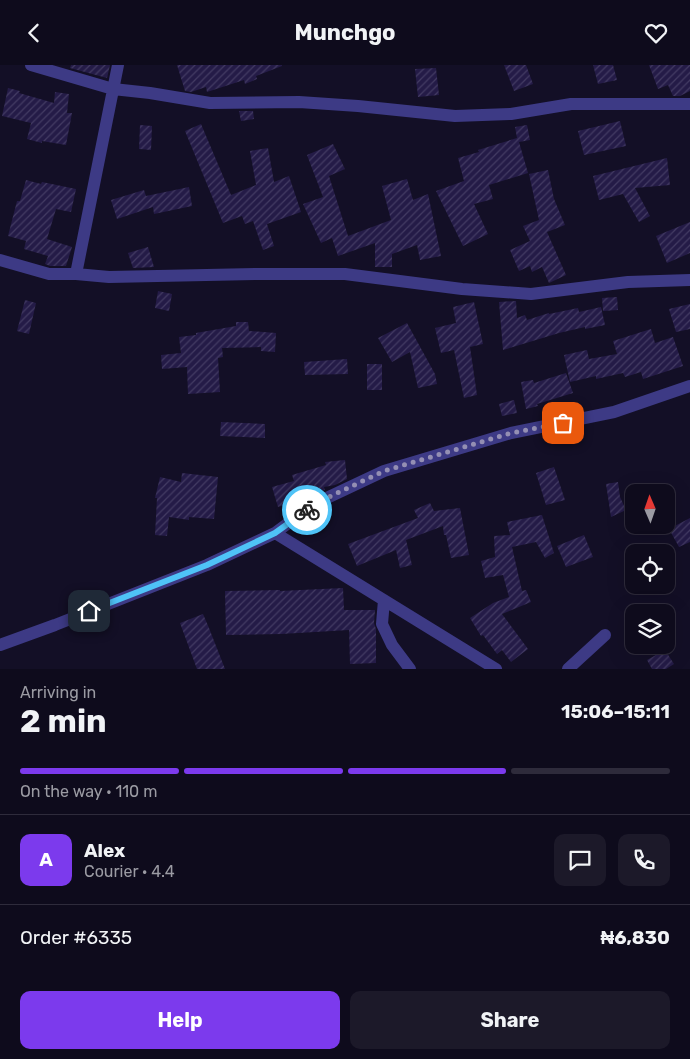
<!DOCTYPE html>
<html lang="en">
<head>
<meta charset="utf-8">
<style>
	body { margin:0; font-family:Rubik,sans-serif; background:#1c1929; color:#f1f3f6; height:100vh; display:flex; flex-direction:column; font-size:19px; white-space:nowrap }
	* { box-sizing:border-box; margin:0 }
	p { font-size:16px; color:#9b9ba3 }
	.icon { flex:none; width:28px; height:28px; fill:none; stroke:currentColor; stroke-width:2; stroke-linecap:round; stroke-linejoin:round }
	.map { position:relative; height:604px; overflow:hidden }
	.drawer { display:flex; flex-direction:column; background:#0e0b1c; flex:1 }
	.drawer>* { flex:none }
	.needle { width:32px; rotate:358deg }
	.controls { position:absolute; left:625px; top:419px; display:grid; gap:10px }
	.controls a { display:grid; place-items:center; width:50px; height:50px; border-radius:10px; background:#0e0b1c; box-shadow:0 5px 20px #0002,0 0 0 1px #2e2b3b; font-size:25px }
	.pin { position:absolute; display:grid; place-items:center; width:42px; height:42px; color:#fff; margin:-21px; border-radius:10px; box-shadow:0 2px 8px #0006 }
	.courier { position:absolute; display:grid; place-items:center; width:50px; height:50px; margin:-25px; border:4px solid #4fc3f7; border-radius:50%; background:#fff; color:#222; box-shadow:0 1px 6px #0007 }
	.overview em { font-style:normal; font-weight:700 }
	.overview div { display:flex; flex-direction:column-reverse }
	.overview { display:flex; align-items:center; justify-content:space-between; height:85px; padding:0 20px }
	h1 { font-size:32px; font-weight:700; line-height:38px }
	.bar { display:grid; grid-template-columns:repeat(4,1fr); gap:8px 5px; align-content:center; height:60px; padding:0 20px }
	.bar i { height:6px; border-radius:4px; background:#2e2b3b }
	.bar .on { background:#7c3aed }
	.bar p { grid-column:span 4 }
	.line { display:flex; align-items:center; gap:12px; padding:0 20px; border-top:1px solid #2e2b3b }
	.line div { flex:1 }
	.round { display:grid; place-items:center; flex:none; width:52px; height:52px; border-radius:10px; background:#1c1929 }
	.action { display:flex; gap:10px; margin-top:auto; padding:10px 20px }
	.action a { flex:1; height:58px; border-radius:10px; background:#7c3aed; color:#fff; font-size:20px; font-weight:700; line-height:58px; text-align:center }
	.action a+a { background:#1c1929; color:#f1f3f6 }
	header { display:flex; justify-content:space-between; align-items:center; height:65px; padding:0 20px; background:#0e0b1c; font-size:22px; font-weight:700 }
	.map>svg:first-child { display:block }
	.building { fill:url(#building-hatch) }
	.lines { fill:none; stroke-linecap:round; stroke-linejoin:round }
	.minor { stroke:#3d3a85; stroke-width:12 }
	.done { stroke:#948fb3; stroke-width:5; stroke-dasharray:0 9 }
	.route { stroke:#4fc3f7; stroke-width:6 }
</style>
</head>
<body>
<header><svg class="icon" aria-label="back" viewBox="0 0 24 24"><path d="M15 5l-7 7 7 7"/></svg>Munchgo<svg class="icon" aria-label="heart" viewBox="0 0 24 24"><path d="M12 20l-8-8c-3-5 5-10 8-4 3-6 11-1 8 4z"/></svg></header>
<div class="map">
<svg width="690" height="604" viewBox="0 0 690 604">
	<defs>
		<pattern id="building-hatch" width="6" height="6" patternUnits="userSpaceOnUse" patternTransform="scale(1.25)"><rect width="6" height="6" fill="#241b47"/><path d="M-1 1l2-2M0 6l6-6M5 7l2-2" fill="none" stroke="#433b63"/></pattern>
	</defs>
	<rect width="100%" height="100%" fill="#130f26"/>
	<path class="building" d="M71 0H110L107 13 70 3Z
		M177 0H282V1L256 11 257 14 245 19 244 15 207 27 206 22 191 27 185 26Z
		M504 0H526L533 19 514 26Z
		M593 0H613L617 15 598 19Z
		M649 0H690V26L680 31H673L668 20 658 24Z
		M436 3 439 30 418 32 415 4Z
		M8 23 20 26 19 28 54 38 55 27 69 29 67 48H72L66 80 42 76V78L27 74 31 58 2 51Z
		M239 46H253L254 54 241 56Z
		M620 56 626 81 584 90 578 66Z
		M201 59 231 130 256 120 250 86 268 83 274 117 289 111 301 147 267 159 274 181 263 185 253 156 245 159 242 151 223 158 185 66Z
		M140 60 152 61 151 85 139 84Z
		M527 60 530 75 519 77 528 108 489 120 493 134 474 139 488 169 463 181 436 126 464 116 458 93 479 87 478 85 517 73 515 62Z
		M333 79 345 104 329 111 348 171 391 155 382 121 407 114 413 135 428 129 441 191 420 195 417 180 392 189V202H375V178L338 191 332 173 321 178 303 139 323 132 307 90Z
		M667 93 670 120 635 123 650 151 639 157 623 129 599 135 593 111Z
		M548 105 554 134 565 160 547 167 566 210 549 218 542 202 532 207 530 201 519 206 510 185 530 176 523 161 539 155 529 109Z
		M26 115 41 119 42 117 76 124 71 147 56 144 47 174 72 182 66 201H50L45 199 48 191 24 184 26 176 8 171 17 136H20Z
		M189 122 192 141 154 149 153 142 117 154 111 135 144 125 146 131Z
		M690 157V188L667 198 656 171Z
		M148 182 154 202 133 203 128 188Z
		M158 226 172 229 169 246 155 243Z
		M617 232 618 245 603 246 602 233Z
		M25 235 36 238 29 269 17 266Z
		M516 236 517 253 525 250 527 255 549 248V249L578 243 579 247 601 242 605 260 585 264V262L559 268 503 285 499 237Z
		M474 237 483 279 470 282 477 330 464 333 454 285 441 288 435 263 456 258 453 242Z
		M690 239V264L676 267 669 244Z
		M236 257H248L249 266 276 268 275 287 261 286V282L222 283 223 292 218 293 220 327 188 329 187 302 162 304 161 290 181 288 179 272 196 270V268L236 261Z
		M407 258 435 309 437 319 418 323 410 287 392 297 378 273Z
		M651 264 655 278 673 272 683 301 643 314 641 307 625 312 623 308 596 314V311L570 317 564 290 587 285 589 294 617 289 613 276Z
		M347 294 348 309 305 310 304 297Z
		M367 299H382V325H367Z
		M566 308 573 328 537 339 538 341 526 344 521 317 533 315 534 318Z
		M514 335 517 348 502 351 499 339Z
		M221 357 265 359V373L220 371Z
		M345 395 347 414 335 420 324 422 325 425 294 434 295 437 278 442 272 422 294 416 292 410 326 400 325 397Z
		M554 402 565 435 546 440 536 408Z
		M182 408 218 412 214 454 189 452V455L169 452 167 471 155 470 157 433H155L160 412 181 417Z
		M618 417 620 432 626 445 611 452 606 419Z
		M430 438 434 446 460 443 469 490 451 493 446 470H444L443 461 406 475 412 500 400 503 396 485 357 501 348 479 418 453 414 445Z
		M542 450 554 488 545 493 536 477 512 482 522 526 526 525 531 537 502 549 528 584 511 597 502 585 497 589 483 570 481 571 470 553 493 538 509 532 503 510 485 513 481 496 495 492 494 471 510 470 507 457Z
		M690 453V477L679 482 669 464Z
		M584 470 593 492 566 502 557 481Z
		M343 523 344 545H375L374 558 376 564V598L350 599 349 565 281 569 226 570 225 526 280 525V526Z
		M203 549 209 563 225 604H197L180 558Z
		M665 585 674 599 666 604H652L647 595Z"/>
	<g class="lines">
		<path class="minor" d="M31 0 113 24 150 28 210 38 299 37 358 41 455 51 511 49 571 39H690
			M0 195 49 209H76L109 212 255 209H345L462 224 531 229 628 217 690 215
			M76 209 118 0
			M275 468 496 604
			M384 535 382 559 392 580 410 604
			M0 580 55 560 207 500 275 468 314 439 384 406 511 368 614 347 690 321
			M568 604 605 570"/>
	</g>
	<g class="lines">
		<path class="done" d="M307 445 314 439 384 406 511 368 563 358"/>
		<path class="route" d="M89 546 207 500 275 468 307 445"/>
	</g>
</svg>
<div class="controls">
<a><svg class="needle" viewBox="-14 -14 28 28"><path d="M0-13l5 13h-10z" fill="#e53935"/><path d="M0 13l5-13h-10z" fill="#9b9ba3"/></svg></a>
<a><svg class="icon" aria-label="locate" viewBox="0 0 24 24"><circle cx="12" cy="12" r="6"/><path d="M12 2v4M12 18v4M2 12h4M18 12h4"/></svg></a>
<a><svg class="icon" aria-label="layers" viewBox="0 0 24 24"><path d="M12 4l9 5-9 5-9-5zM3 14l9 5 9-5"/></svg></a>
</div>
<div class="pin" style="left:563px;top:358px;background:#ea580c"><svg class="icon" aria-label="bag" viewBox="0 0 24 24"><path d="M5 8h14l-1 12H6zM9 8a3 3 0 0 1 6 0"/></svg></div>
<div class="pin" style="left:89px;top:546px;background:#1f2937"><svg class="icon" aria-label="home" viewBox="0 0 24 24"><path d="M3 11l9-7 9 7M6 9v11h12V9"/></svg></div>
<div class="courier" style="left:307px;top:445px"><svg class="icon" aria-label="bike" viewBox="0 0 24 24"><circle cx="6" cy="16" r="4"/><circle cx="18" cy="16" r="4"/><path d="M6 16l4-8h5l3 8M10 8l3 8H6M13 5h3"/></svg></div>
</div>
<section class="drawer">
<div class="overview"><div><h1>2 min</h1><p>Arriving in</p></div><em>15:06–15:11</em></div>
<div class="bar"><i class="on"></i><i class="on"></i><i class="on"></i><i></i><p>On the way · 110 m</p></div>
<div class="line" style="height:90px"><b class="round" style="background:#7c3aed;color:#fff">A</b><div><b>Alex</b><p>Courier · 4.4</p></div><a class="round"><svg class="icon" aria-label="chat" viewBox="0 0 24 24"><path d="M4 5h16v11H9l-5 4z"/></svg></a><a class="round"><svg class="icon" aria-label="phone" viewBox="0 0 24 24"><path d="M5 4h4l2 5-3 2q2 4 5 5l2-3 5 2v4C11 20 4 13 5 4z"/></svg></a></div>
<div class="line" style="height:65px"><div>Order #6335</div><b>₦6,830</b></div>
<div class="action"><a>Help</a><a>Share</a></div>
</section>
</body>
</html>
